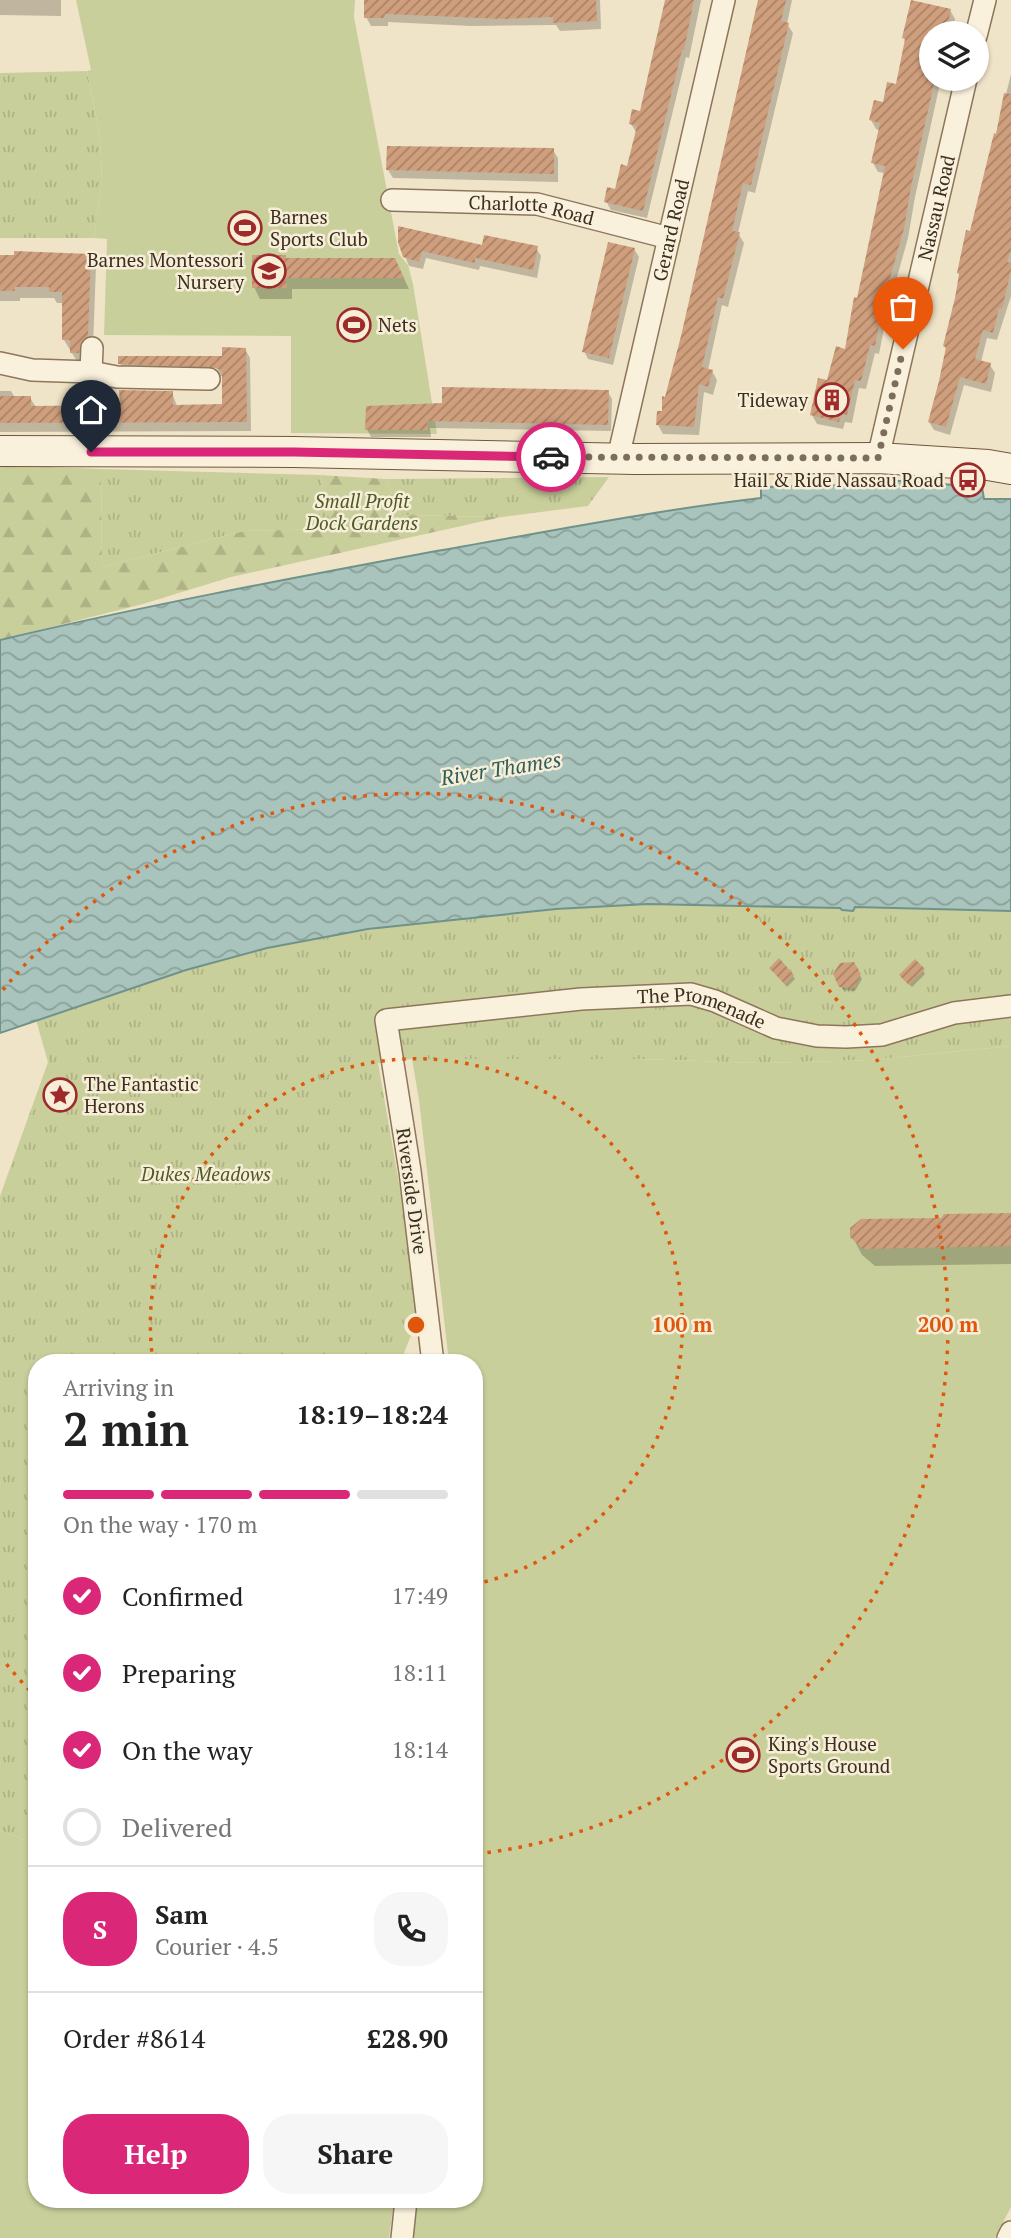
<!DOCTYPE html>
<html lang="en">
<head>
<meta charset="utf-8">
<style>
	body { margin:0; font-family:"PT Serif",serif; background:#f6f6f6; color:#222; height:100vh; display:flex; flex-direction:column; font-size:26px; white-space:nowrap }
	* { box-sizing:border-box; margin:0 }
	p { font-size:23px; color:#767676 }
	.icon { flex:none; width:38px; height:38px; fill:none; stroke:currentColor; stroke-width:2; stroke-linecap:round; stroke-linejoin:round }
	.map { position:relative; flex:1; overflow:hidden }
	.sheet { position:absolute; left:28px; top:1354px; width:455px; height:854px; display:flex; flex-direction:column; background:#fff; border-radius:28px; box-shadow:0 2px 5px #0004 }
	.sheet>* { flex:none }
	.buttons { position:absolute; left:919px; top:21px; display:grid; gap:14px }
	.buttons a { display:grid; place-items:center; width:70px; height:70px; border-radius:50%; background:#fff; box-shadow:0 2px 5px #0004; font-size:35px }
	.pin { position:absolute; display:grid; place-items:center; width:60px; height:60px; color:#fff; margin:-72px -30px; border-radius:50% 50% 50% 0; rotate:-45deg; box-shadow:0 0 7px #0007 }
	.pin .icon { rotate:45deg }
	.courier { position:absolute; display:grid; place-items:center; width:70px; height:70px; margin:-35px; border:5px solid #db2777; border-radius:50%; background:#fff; color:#222; box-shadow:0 2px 9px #0007 }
	.headline em { font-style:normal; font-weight:800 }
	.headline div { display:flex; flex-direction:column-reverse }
	.headline { display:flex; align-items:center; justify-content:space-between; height:119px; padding:0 35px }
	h1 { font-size:46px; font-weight:800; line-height:52px }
	.bar { display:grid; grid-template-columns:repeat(4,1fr); gap:10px 7px; align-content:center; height:84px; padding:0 35px }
	.bar i { height:9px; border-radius:5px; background:#e0e0e0 }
	.bar .active { background:#db2777 }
	.bar p { grid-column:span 4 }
	.line { display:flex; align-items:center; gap:18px; padding:0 35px; border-top:2px solid #e0e0e0 }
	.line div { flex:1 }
	.round { display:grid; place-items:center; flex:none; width:74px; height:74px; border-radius:28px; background:#f6f6f6 }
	ol { padding:0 35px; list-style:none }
	li { display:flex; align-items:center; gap:21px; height:77px }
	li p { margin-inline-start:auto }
	li .icon { padding:7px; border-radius:50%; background:#db2777; color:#fff; stroke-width:4 }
	li:last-child { color:#767676 }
	li i { width:38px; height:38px; border:4px solid #e0e0e0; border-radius:50% }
	.button { display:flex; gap:14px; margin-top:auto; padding:14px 35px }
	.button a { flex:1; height:80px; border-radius:28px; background:#db2777; color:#fff; font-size:28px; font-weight:800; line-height:80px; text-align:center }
	.button a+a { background:#f6f6f6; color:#222 }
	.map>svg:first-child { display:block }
	.grass { fill:url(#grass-tufts) }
	.forest { fill:url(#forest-firs) }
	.garden { fill:#c9cf9b }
	.water { fill:url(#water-waves); stroke:#6f938a; stroke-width:2 }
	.shadow { fill:#0003; fill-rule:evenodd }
	.building { fill:url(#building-hatch) }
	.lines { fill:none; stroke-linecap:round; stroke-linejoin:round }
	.minor-casing { stroke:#8d765c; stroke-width:24 }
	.secondary-casing { stroke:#6f573f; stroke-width:32 }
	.minor { stroke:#faf1dc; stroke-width:21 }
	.secondary { stroke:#faf1dc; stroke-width:30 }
	.done { stroke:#7c6e5b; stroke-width:7; stroke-dasharray:0 12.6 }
	.route { stroke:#db2777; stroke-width:9 }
	.ring { fill:none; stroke:#df570d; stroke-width:3.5; stroke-dasharray:3.5 7 }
	.labels { text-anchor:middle; stroke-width:5; stroke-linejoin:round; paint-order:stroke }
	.street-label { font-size:19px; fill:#3d2e20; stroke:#f7eed8 }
	.poi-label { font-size:19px; fill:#3d2e20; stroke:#f7eed8; text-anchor:start }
	.park-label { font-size:19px; font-style:italic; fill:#4d5a26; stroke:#f7eed8 }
	.water-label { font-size:21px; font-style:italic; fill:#2f5d5a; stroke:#f7eed8 }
	.centre { fill:#df570d; stroke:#f7eed8; stroke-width:3.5 }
	.ring-label { font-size:21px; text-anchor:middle; font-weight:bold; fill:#df570d; stroke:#f7eed8; stroke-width:5; stroke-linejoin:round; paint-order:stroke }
</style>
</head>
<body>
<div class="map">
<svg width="1011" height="2238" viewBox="0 0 1011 2238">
	<defs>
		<pattern id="grass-tufts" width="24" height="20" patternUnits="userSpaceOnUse" patternTransform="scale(1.75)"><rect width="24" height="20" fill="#c9cf9b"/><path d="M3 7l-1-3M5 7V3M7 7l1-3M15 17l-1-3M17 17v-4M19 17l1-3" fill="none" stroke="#aeb285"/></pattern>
		<pattern id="forest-firs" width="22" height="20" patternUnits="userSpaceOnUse" patternTransform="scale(1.75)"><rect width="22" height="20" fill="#c9cf9b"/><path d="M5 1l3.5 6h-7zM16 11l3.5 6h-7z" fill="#aeb285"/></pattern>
		<pattern id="water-waves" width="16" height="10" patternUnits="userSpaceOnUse" patternTransform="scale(1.75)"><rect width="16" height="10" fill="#a9c4bc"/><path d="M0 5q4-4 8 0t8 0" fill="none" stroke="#8ba098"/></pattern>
		<pattern id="building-hatch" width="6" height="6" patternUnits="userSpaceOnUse" patternTransform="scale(1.75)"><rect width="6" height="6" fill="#cf9f7d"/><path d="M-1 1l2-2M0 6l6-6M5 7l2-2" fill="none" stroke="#a98266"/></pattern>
	</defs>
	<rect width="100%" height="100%" fill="#f0e4c8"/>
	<path class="grass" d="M87 71 100 136 102 181 94 238H0V73Z
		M101 469 320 475 332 529 244 531 102 567Z
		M609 477 588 506 502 517 401 515 385 479Z
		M648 904 841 908 842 910 853 911 855 907 1011 911V1046L871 1060 758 1063 638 1059H412L378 1063 410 1246 418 1318 400 1363H37V1845L0 1830V1196L48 1062 36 1020C113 994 189 965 269 948 393 921 521 911 648 904Z"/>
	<path class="forest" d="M0 465 101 469 102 567 244 531 331 529 320 475 385 479 401 515 502 517 231 577 143 604 0 640Z"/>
	<path class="garden" d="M76 0H355L354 17 399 254 408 265 413 284 437 434 291 433V336L104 335 107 239 94 238 102 181 100 136 87 71 91 70Z
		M1011 1046V2207L995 2238H410L416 2200H474V1363H449L419 1100 412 1059H638L758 1063 871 1060Z
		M0 1830 37 1845V2200H394L389 2238H0Z"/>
	<path class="water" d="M858 478 982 487 984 499H1011V911L855 907 853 911 842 910 840 908 648 904 556 909 368 929 267 948 186 970 0 1033V640C143 606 287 579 431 552 541 533 650 511 761 498V487L856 485Z"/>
	<path class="shadow" d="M0 0H61V16L0 15Z
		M366 0H600L601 29 560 31 556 25 471 26 388 22V26H371L366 17Z
		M666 0H701L689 58 686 57 647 218 611 210 606 201 616 191 629 168 636 132 631 124 642 113Z
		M760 0H792L787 24 793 33 755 193 748 191 738 233 744 243 728 307 722 305 708 370 712 371 717 380 713 395 704 392 699 435 663 434 658 425 664 413Z
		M950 10 955 19 952 33H931V79H941L915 197 908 238 887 313 879 354 875 353 866 389 859 388 852 423 845 422 843 429 817 424 812 415 846 351 885 173 878 172 873 163 880 130 876 129 871 120 897 86 906 42 904 38Z
		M1011 74V296L997 340 987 338 981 362 990 365 995 373 991 392 964 385 950 435 934 430 929 422 947 350 944 346Z
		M553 150 558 158V182L393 178 388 170Z
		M399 242 483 247 536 248 541 256 537 278 480 266 479 270 426 258 423 269 409 266Z
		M634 249 639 257 613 365 588 359 584 351Z
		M90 255 96 266 93 347 84 364 78 363 64 340V303H57L54 298H20V301H0V257Z
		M285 256 287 260 401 272 409 289H292V299H260L254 287Z
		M245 349 250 358 251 431 0 432V391H11L15 398H30L36 407H122L172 393 177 406H223L222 376 125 372 120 363 224 357ZM168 364 224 366V370L167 368Z
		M608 392 612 399 611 431 430 428 431 437H371L367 429 444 405Z
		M853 964 862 979 855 991 843 990 841 986Z
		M923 970 925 974 912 987 903 979Z
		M774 972 793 976 795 979 787 987Z
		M1011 1215V1264L875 1266 862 1255 852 1236 941 1220Z"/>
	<path class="building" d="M364 0H596L597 21 553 23V17L504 19 385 14 384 18H364Z
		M665 0H694L684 50H682L643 211 604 202 607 187 615 189 621 164 627 166 637 126 629 124 632 109 640 111Z
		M758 0H786L781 21 789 23 751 185 743 183 732 231 740 232 723 299 718 297 702 367 713 370 708 387 699 384 694 427 656 425 657 411H662V396L665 397 681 336Z
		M911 0 951 9 946 33H931V79H935L911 187 904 228 883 303 875 346 870 345 861 381 855 380 847 415 841 414 839 422 810 415 818 378 827 380 836 346 845 349 854 297 857 298 885 166 871 163 880 123 869 120 874 100 883 102 887 82 896 84 905 39 902 38Z
		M1004 93 1011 94V250L1007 262 1011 263V270L1002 309 999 308 993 333 983 330 975 359 991 363 986 384 960 377 946 427 928 422 939 381 946 347 943 346 955 298 959 274 957 273 966 230 970 231 994 133 996 134Z
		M387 146 554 148V174L386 170Z
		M398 226 482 245 484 235 538 246 533 270 475 258V263L422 251 419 262 403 257 398 242Z
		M608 242 635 248 609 358 582 352Z
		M14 251 91 254 88 336 81 342 79 353H70V340H62V292H49V287H14L15 291H0V255H14Z
		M252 255H286V258H395L404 278H286L287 288H252Z
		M222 347 246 348 247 422 0 423V396H31V406L120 405 119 390 173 391V405L222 404V371L215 368 118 364V356H222Z
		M442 387 609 390 608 425 427 421 428 430H365L366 406 442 403Z
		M779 958 794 975 785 984 769 968Z
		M915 959 925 969 909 985 899 975Z
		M854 962 861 974 854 988 839 987 833 974 840 963Z
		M1011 1213V1246L863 1249 850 1237V1228L861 1219 941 1218 944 1214Z"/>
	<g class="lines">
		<defs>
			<g id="minor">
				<path d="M976 36 985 0"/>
				<path id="s1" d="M392 200 537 204 669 238"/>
				<path d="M0 363 32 370 91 372 92 348"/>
				<path d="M91 372 117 377 209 379"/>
				<path id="s2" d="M618 458 724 0"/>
				<path id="s3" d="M878 458 966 79"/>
				<path id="s4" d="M433 1363 410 1171 386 1020 581 999 691 994 715 1001 776 1028 817 1036 846 1037 882 1035 954 1013 1011 1006"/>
				<path d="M402 2238 406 2200"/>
				<path d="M1008 2238 1011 2232"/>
			</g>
			<path id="secondary" d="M0 451 294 452 636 459 878 458 988 465 1011 469"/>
		</defs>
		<use href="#minor" class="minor-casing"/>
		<use href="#secondary" class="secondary-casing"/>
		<use href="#minor" class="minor"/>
		<use href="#secondary" class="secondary"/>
	</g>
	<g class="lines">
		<path class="done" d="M551 457 878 458 903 349"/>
		<path class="route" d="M91 452H294L551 457"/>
	</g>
	<g class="ring">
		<path d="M153 1362A266 266 0 1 1 476 1584"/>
		<path d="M37 1698A532 532 0 0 1 3 1660M3 990A532 532 0 1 1 476 1854"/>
	</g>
	<defs>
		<symbol id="stadium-ring" viewBox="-11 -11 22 22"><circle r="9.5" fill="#f7eed8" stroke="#9e2a2b" stroke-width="1.5"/><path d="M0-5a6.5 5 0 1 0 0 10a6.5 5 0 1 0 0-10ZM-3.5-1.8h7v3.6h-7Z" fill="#9e2a2b"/></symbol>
		<symbol id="school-ring" viewBox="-11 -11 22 22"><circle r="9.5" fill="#f7eed8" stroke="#9e2a2b" stroke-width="1.5"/><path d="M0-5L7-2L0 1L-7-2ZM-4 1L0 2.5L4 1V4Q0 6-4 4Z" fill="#9e2a2b"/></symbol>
		<symbol id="building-ring" viewBox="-11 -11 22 22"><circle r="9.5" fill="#f7eed8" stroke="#9e2a2b" stroke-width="1.5"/><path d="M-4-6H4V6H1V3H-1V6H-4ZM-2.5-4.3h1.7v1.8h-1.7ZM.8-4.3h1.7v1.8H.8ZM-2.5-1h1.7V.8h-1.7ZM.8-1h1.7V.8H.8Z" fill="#9e2a2b"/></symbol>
		<symbol id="bus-ring" viewBox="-11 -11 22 22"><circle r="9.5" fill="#f7eed8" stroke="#9e2a2b" stroke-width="1.5"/><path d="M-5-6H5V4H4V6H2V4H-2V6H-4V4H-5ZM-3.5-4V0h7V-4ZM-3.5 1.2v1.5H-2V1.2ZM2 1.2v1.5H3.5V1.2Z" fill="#9e2a2b"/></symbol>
		<symbol id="sight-ring" viewBox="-11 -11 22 22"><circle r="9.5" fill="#f7eed8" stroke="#9e2a2b" stroke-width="1.5"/><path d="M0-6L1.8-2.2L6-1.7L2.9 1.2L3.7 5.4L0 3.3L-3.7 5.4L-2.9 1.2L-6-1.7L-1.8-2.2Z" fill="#9e2a2b"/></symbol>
	</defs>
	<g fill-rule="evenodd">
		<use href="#stadium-ring" x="226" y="209" width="38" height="38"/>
		<use href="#school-ring" x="250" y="252" width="38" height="38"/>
		<use href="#stadium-ring" x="335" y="306" width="38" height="38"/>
		<use href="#building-ring" x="813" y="381" width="38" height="38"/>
		<use href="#bus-ring" x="949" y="461" width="38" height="38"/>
		<use href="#sight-ring" x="41" y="1076" width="38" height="38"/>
		<use href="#stadium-ring" x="724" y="1736" width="38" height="38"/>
	</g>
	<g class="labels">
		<g class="street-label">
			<text dy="7" stroke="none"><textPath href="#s3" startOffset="257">Nassau Road</textPath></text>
			<text dy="7" stroke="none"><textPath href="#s1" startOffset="140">Charlotte Road</textPath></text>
			<text dy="7" stroke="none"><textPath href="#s2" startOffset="234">Gerard Road</textPath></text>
			<text dy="7" stroke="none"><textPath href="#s4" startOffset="665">The Promenade</textPath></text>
			<text transform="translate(412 1191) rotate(82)" y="7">Riverside Drive</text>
		</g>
		<g class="poi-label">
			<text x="270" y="224">Barnes<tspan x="270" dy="22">Sports Club</tspan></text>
			<text x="244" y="267" text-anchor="end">Barnes Montessori<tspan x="244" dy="22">Nursery</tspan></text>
			<text x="378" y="332">Nets</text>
			<text x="808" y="407" text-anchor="end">Tideway</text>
			<text x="944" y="487" text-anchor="end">Hail &amp; Ride Nassau Road</text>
			<text x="84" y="1091">The Fantastic<tspan x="84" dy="22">Herons</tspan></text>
			<text x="768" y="1751">King's House<tspan x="768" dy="22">Sports Ground</tspan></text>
		</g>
		<g class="park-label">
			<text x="362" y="508">Small Profit<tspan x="362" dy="22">Dock Gardens</tspan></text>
			<text x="206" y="1181">Dukes Meadows</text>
		</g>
		<g class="water-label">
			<text transform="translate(501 769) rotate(-9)" y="7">River Thames</text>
		</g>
	</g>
	<circle cx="416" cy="1325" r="10" class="centre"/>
	<g class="ring-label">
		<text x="682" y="1332">100 m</text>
		<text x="948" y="1332">200 m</text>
	</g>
</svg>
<div class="buttons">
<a><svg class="icon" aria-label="layers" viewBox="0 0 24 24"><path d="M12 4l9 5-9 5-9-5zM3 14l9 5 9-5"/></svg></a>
</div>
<div class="pin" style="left:903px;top:349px;background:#ea580c"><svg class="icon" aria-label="bag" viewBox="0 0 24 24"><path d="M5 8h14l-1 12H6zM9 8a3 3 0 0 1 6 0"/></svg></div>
<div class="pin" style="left:91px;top:452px;background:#1f2937"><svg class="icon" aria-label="home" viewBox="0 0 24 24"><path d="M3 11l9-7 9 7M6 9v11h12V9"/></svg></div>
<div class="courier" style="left:551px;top:457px"><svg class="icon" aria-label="car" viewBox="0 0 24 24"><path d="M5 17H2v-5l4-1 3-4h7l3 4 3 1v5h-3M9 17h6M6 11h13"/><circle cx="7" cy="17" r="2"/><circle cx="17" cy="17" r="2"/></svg></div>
<section class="sheet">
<div class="headline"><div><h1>2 min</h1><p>Arriving in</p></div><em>18:19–18:24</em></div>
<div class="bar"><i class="active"></i><i class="active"></i><i class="active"></i><i></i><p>On the way · 170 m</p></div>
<ol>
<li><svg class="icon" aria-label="check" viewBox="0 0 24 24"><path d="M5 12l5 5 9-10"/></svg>Confirmed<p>17:49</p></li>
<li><svg class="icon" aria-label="check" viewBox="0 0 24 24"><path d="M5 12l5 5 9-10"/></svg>Preparing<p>18:11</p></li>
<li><svg class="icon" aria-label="check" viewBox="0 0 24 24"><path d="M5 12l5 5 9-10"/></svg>On the way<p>18:14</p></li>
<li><i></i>Delivered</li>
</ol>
<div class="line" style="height:126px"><b class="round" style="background:#db2777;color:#fff">S</b><div><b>Sam</b><p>Courier · 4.5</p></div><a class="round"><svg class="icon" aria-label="phone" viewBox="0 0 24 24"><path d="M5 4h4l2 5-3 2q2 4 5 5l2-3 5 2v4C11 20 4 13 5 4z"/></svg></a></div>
<div class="line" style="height:91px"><div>Order #8614</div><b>£28.90</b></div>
<div class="button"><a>Help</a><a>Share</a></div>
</section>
</div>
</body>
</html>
